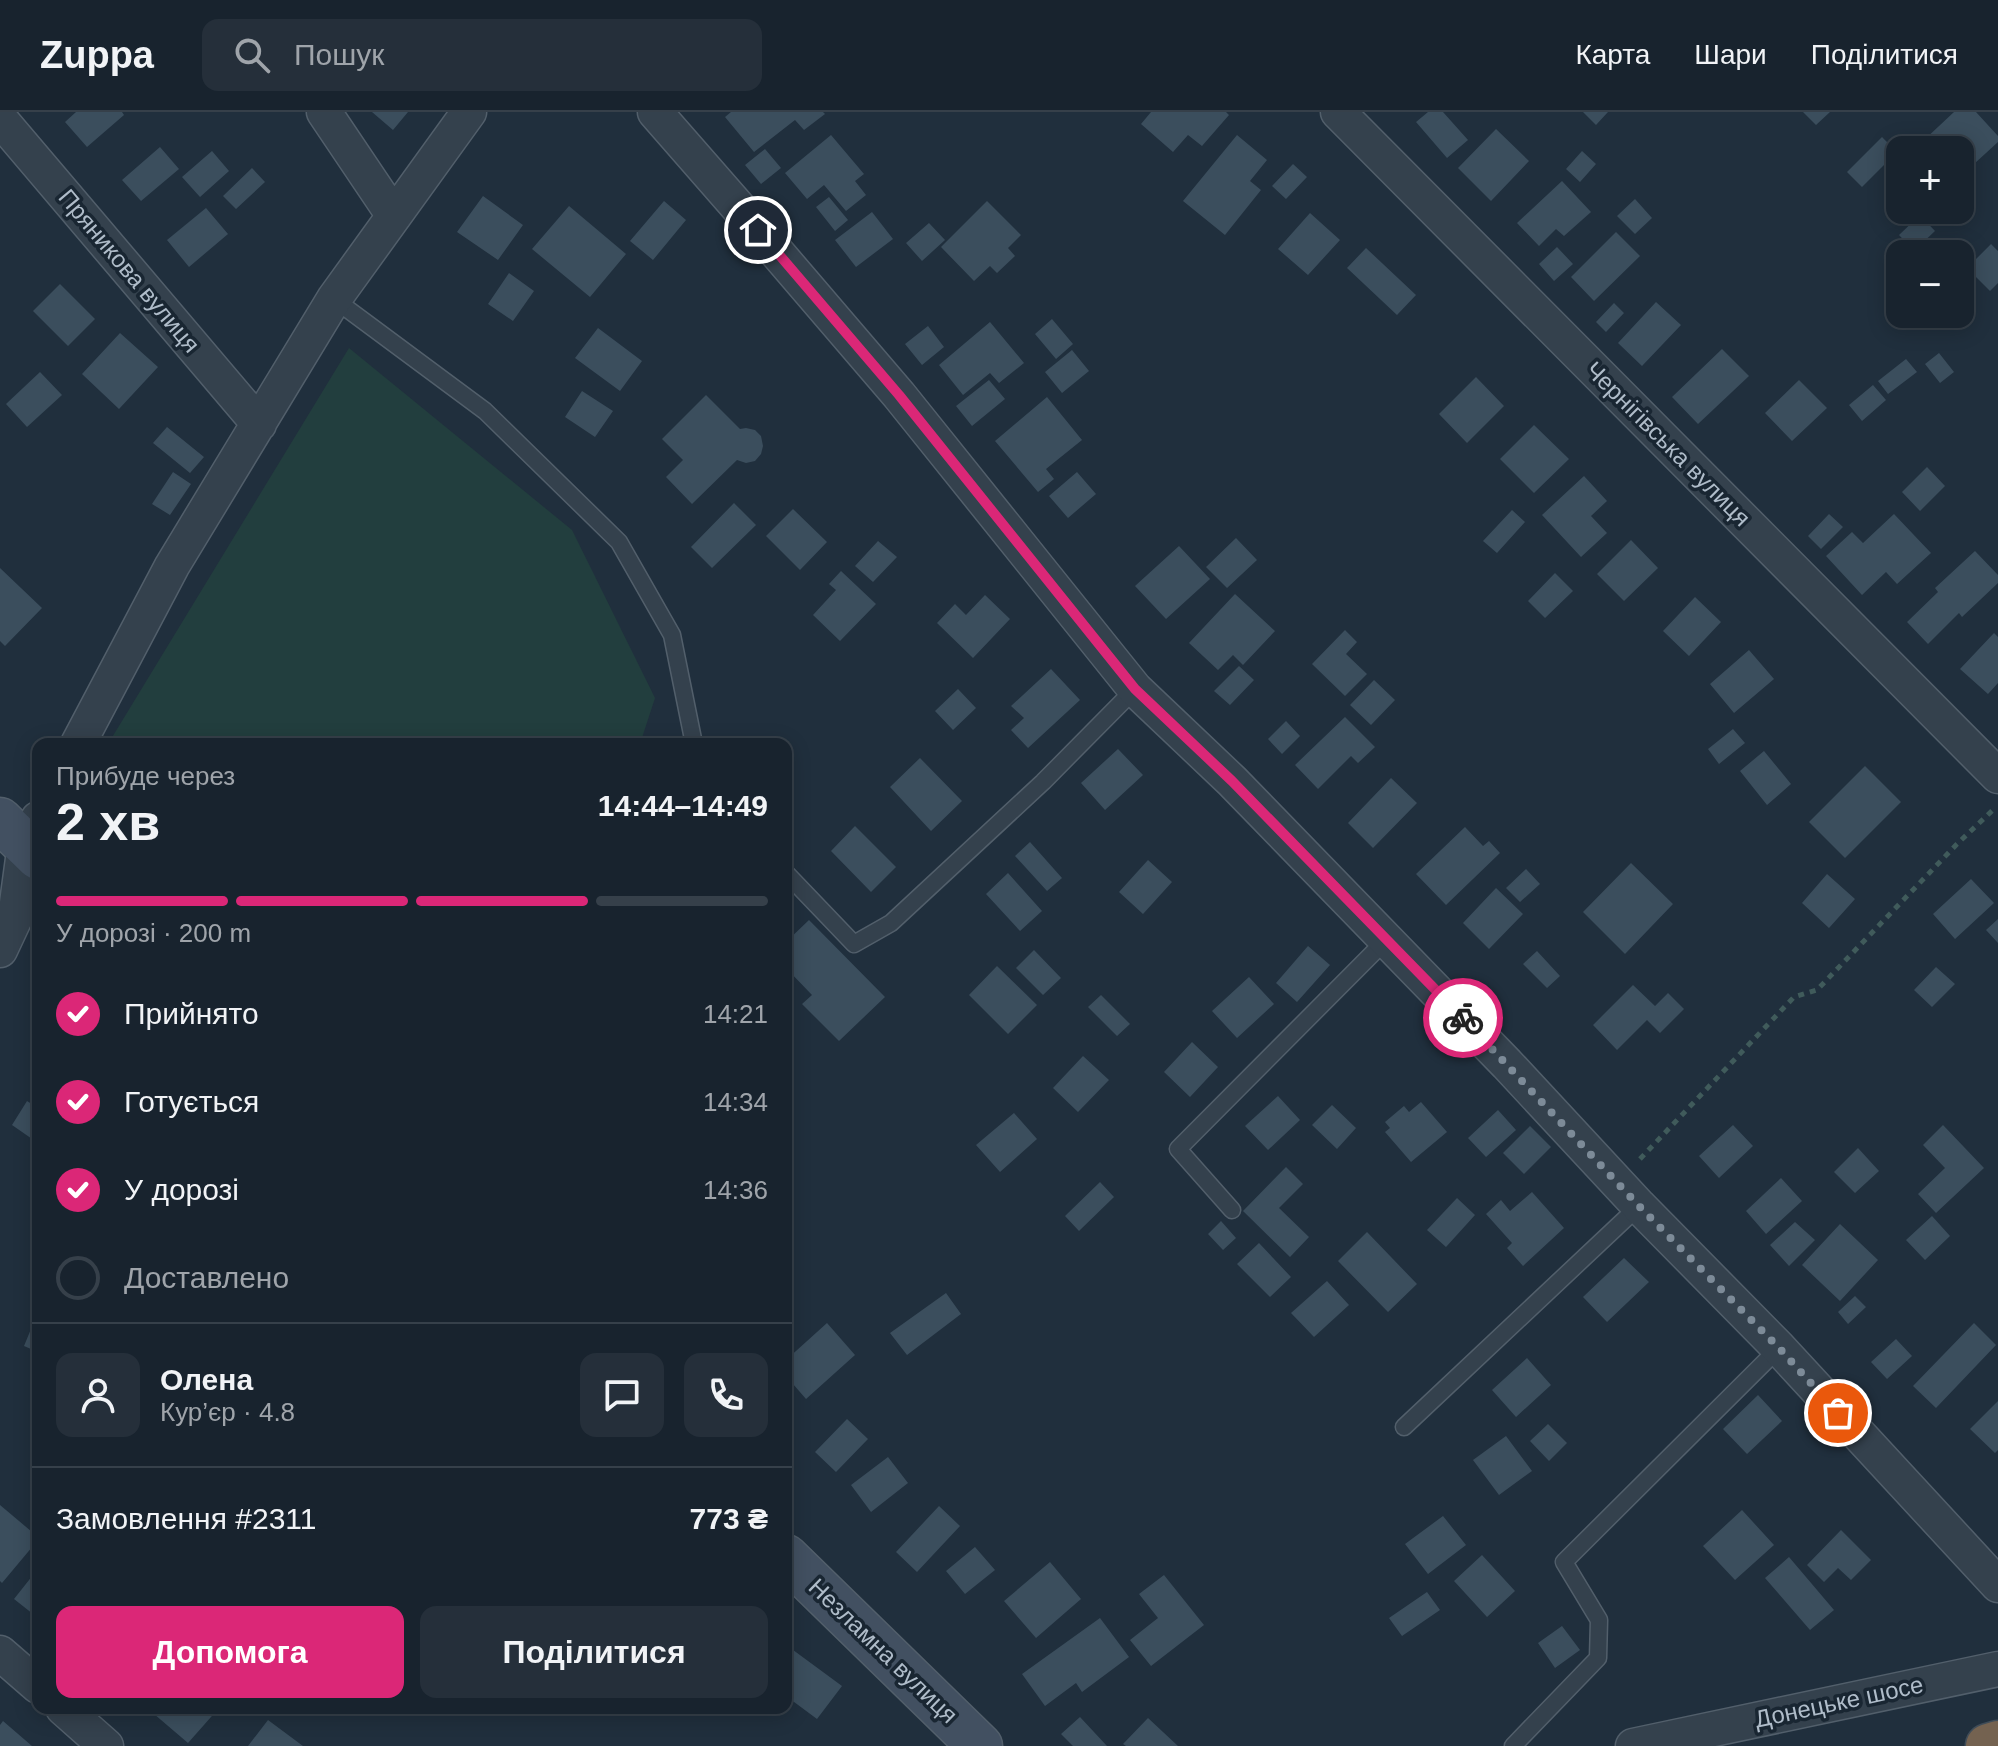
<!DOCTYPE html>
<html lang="uk">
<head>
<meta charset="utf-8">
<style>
	body { margin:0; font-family:Helvetica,sans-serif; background:#252f3a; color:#f1f3f6; height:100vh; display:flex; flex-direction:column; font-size:30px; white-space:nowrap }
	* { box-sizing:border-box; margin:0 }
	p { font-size:26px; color:#9fa4aa }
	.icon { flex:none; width:44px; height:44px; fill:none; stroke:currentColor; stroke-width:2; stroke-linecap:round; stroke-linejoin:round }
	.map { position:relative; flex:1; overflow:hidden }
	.sheet { position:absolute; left:32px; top:626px; width:760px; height:976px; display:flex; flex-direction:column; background:#18232e; border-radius:16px; box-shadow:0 4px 20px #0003,0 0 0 2px #36404a }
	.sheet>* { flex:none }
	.controls { position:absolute; left:1886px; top:24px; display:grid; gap:16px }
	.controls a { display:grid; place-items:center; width:88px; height:88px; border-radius:16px; background:#18232e; box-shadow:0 4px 20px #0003,0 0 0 2px #36404a; font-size:40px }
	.pin { position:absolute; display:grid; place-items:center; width:68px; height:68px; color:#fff; margin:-34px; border:4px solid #fff; border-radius:50%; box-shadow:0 2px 8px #0007 }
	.courier { position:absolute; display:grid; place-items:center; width:80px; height:80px; margin:-40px; border:6px solid #db2777; border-radius:50%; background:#fff; color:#222; box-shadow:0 2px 10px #0007 }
	.overview em { font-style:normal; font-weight:700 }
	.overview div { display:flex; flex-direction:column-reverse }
	.overview { display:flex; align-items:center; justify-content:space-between; height:136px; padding:0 24px }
	h1 { font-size:52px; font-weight:700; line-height:60px }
	.bar { display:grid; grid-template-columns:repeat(4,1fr); gap:12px 8px; align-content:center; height:96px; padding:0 24px }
	.bar i { height:10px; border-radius:6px; background:#36404a }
	.bar .selected { background:#db2777 }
	.bar p { grid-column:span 4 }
	.line { display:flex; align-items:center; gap:20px; padding:0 24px; border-top:2px solid #36404a }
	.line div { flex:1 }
	.round { display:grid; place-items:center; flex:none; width:84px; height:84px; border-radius:16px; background:#252f3a }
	ol { padding:0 24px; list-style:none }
	li { display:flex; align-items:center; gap:24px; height:88px }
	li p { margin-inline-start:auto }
	li .icon { padding:8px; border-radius:50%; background:#db2777; color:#fff; stroke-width:4 }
	li:last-child { color:#9fa4aa }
	li i { width:44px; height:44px; border:4px solid #36404a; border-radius:50% }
	.action { display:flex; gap:16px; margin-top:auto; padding:16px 24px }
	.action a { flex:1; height:92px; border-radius:16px; background:#db2777; color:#fff; font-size:32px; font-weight:700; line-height:92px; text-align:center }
	.action a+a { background:#252f3a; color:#f1f3f6 }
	header { display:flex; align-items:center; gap:48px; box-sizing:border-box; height:112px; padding:0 40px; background:#18232e; border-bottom:2px solid #36404a }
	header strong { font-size:38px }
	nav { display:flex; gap:44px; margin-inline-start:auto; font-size:28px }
	.search { width:560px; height:72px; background:#252f3a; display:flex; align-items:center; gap:20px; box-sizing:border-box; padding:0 28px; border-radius:16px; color:#9fa4aa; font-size:30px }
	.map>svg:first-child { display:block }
	.green { fill:#223e3e }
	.building { fill:#3b4e5d }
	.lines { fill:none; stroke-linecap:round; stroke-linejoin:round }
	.lane-casing { stroke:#525f6b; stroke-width:19 }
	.street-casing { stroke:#525f6b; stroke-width:37 }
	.secondary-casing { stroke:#525f6b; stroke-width:47 }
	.highway-casing { stroke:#3f4c58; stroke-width:47 }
	.path { stroke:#405b5b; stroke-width:5; stroke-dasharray:6 6; stroke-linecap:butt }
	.lane { stroke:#34414d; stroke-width:16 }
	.street { stroke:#34414d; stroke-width:34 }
	.secondary { stroke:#425061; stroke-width:44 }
	.highway { stroke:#746250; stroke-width:44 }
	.done { stroke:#7d8b98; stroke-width:8; stroke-dasharray:0 14.4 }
	.route { stroke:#db2777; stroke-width:10 }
	.labels { text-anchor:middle; stroke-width:7; stroke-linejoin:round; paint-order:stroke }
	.street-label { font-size:24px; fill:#afbcc9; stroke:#192632 }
</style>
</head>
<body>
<header>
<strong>Zuppa</strong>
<div class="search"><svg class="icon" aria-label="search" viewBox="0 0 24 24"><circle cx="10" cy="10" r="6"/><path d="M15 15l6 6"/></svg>Пошук</div>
<nav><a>Карта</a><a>Шари</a><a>Поділитися</a></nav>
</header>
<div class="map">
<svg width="1998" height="1634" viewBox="0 0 1998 1634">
	<rect width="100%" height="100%" fill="#202f3d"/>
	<path class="green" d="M349 236 572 418 655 586 640 632H108Z"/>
	<path class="building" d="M76 0H122L124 3 87 35 65 10Z
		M372 0H408L393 18Z
		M731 0H823L825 2 804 18 795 8 754 40 725 5Z
		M1151 0H1226L1229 3 1202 34 1188 23 1173 40 1141 12Z
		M1428 0H1443L1468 28 1447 46 1416 10Z
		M1583 0H1608L1596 13Z
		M1803 0H1830L1816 13Z
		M1954 0H1976L1998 24V30L1974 52 1959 36 1957 38H1931L1923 29Z
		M1496 17 1529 49 1491 89 1458 56Z
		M831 23 864 62 855 69 866 83 846 99 824 73 807 87 785 61Z
		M1237 23 1267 48 1250 69 1261 78 1225 123 1183 89Z
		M1882 25 1897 40 1862 75 1847 60Z
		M160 35 179 57 141 89 122 68Z
		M765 37 781 56 761 72 745 53Z
		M212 39 229 59 200 85 182 65Z
		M1582 39 1596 52 1580 70 1566 57Z
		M1293 52 1307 65 1286 87 1272 74Z
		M252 56 265 70 236 97 223 84Z
		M1562 69 1591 100 1564 124 1556 117 1539 134 1517 111Z
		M483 84 523 113 498 148 457 120Z
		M829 85 848 108 835 119 816 95Z
		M1635 87 1652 106 1635 122 1617 104Z
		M664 89 686 108 653 148 630 129Z
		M987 89 1021 123 1008 136 1015 144 997 161 990 154 974 169 941 135Z
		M569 94 626 142 590 185 532 137Z
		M206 96 228 122 189 155 167 128Z
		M872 100 893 127 856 155 835 128Z
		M1310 101 1340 128 1308 163 1278 137Z
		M1920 103 1935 119 1914 139 1899 123Z
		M929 111 945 128 922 149 906 131Z
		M1616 120 1640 144 1594 189 1571 165Z
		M1991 132 1998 139V171L1990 179 1967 156Z
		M1557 135 1573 152 1554 169 1539 152Z
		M1366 136 1416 183 1397 203 1347 156Z
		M509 161 534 179 513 209 488 192Z
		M60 172 95 207 68 234 33 199Z
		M1656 190 1681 213 1642 254 1618 231Z
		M1614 191 1624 201 1606 220 1596 210Z
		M1052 207 1073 232 1056 247 1035 222Z
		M990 210 1024 251 999 271 990 261 963 283 939 253Z
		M928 214 944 235 922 253 905 232Z
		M598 216 642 249 620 279 575 246Z
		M120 221 158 255 119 297 82 262Z
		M1722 237 1749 264 1698 312 1672 285Z
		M1072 238 1089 259 1062 281 1045 260Z
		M1939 241 1954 260 1940 271 1925 252Z
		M1906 247 1917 260 1888 282 1878 269Z
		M40 260 62 283 27 315 6 292Z
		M1476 265 1504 294 1467 331 1439 302Z
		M989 268 1005 287 972 314 956 294Z
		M1799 268 1827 296 1792 329 1765 301Z
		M1873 273 1886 288 1862 309 1849 293Z
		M582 279 613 299 595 325 565 305Z
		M706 283 740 317 746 316 755 318 761 324 763 334 761 342 755 349 746 351 737 348 692 392 666 365 683 348 662 327Z
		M1047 285 1082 328 1046 357 1054 367 1038 380 995 329Z
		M1534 313 1569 347 1534 381 1500 347Z
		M167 315 204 345 190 361 153 331Z
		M1927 355 1945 374 1920 399 1902 380Z
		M173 360 191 372 170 403 152 392Z
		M1077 360 1096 382 1068 406 1049 384Z
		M1584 364 1607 389 1591 404 1607 421 1581 445 1542 403Z
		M734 391 756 413 712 456 691 435Z
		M793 397 827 430 800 458 766 424Z
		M1512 398 1525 410 1497 441 1483 429Z
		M1829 402 1843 415 1821 437 1808 424Z
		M1894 402 1931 441 1897 472 1886 460 1862 483 1826 444 1852 420 1863 431Z
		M1236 426 1257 448 1227 476 1206 455Z
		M1631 428 1658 456 1624 489 1597 462Z
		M878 429 897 445 873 470 855 454Z
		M1179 434 1210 467 1166 507 1135 474Z
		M1975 439 1998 463V471L1962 505 1959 501 1928 532 1907 510 1938 480 1935 476Z
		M0 456 42 496 5 534 0 529Z
		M841 459 876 492 840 529 813 503 836 478 829 472Z
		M1555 461 1573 479 1545 506 1528 489Z
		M1235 482 1275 519 1243 553 1233 543 1218 558 1189 531Z
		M985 483 1010 507 973 546 937 511 955 492 966 503Z
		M1695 485 1721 510 1689 544 1663 519Z
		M1345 518 1357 530 1346 542 1367 562 1345 584 1312 552Z
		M1994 521 1998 525V571L1988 582 1960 557Z
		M1749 538 1774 567 1734 601 1710 572Z
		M1239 554 1254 568 1230 593 1214 579Z
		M1051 557 1080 588 1028 636 1011 618 1024 606 1011 594Z
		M1374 568 1395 588 1371 613 1350 593Z
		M958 577 976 596 953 618 935 599Z
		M1345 605 1375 635 1358 651 1351 644 1318 677 1295 653Z
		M1286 609 1300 624 1282 642 1268 627Z
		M1733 617 1745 631 1719 652 1708 637Z
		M1118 637 1143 663 1105 698 1081 671Z
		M1764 639 1791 672 1767 693 1740 659Z
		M920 646 962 689 931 719 890 675Z
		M1865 654 1901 690 1845 746 1809 710Z
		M1391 666 1417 691 1373 736 1348 711Z
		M855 714 896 755 871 780 831 739Z
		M1465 715 1483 734 1489 729 1500 741 1446 793 1416 762Z
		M1030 730 1062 766 1047 779 1015 744Z
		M1148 748 1172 770 1143 802 1119 780Z
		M1631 751 1673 792 1625 842 1583 800Z
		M1526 757 1540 772 1520 790 1506 776Z
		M1008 761 1042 799 1020 819 986 782Z
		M1827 762 1855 787 1829 816 1802 791Z
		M1971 767 1994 791 1955 827 1933 802Z
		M1496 776 1523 802 1489 837 1463 811Z
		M1998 807V831L1986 818Z
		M809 808 885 885 839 929 802 892 812 883 786 856V830Z
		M1308 834 1330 853 1297 890 1276 871Z
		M1034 838 1061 866 1043 883 1016 856Z
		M1537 839 1560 864 1547 876 1523 852Z
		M997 854 1037 893 1008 922 969 883Z
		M1936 855 1955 872 1932 895 1914 878Z
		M1249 865 1274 892 1237 926 1212 899Z
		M1633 873 1655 894 1668 881 1684 897 1660 921 1647 908 1617 938 1593 913Z
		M1101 883 1130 912 1117 924 1088 895Z
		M1192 930 1218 955 1190 985 1164 960Z
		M1083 944 1109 968 1078 1000 1053 976Z
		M1278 984 1300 1008 1268 1038 1245 1014Z
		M27 989 38 996V1025L35 1029 12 1013Z
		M1421 990 1447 1020 1411 1050 1385 1020 1390 1016 1385 1010 1404 994 1409 1000Z
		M1332 993 1356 1016 1337 1037 1312 1013Z
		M1498 998 1516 1018 1486 1045 1468 1026Z
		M1014 1001 1037 1027 1000 1060 976 1033Z
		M1733 1013 1753 1034 1719 1066 1699 1044Z
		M1943 1013 1984 1056 1936 1101 1918 1082 1945 1056 1923 1033Z
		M1530 1014 1551 1035 1524 1062 1503 1041Z
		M1858 1036 1879 1059 1855 1081 1834 1060Z
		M1286 1055 1303 1072 1279 1096 1309 1125 1290 1145 1243 1099Z
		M1781 1066 1802 1089 1766 1122 1746 1099Z
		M1100 1070 1114 1085 1079 1119 1065 1104Z
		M1532 1080 1564 1116 1523 1154 1507 1136 1512 1131 1486 1102 1501 1088 1510 1099Z
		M1457 1086 1475 1103 1446 1135 1427 1118Z
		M1932 1104 1950 1124 1925 1148 1906 1128Z
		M1221 1109 1236 1126 1223 1138 1208 1122Z
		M1795 1110 1815 1128 1789 1154 1770 1133Z
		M1840 1112 1878 1148 1840 1189 1802 1153Z
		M1367 1120 1417 1172 1388 1200 1338 1149Z
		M1259 1131 1291 1165 1270 1185 1237 1152Z
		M1624 1146 1649 1170 1607 1210 1583 1185Z
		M1327 1169 1349 1193 1314 1225 1291 1201Z
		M946 1181 961 1202 907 1243 890 1221Z
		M1855 1184 1866 1195 1848 1212 1838 1200Z
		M38 1200V1240L24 1234Z
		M827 1211 855 1243 806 1287 786 1264V1248Z
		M1974 1211 1996 1233 1936 1296 1913 1274Z
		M1896 1227 1912 1244 1887 1267 1871 1250Z
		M1527 1246 1551 1273 1516 1305 1492 1278Z
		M1758 1283 1782 1309 1747 1342 1723 1317Z
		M1998 1289V1338L1995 1341 1970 1317Z
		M847 1307 868 1327 836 1360 815 1340Z
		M1548 1312 1567 1331 1549 1349 1530 1329Z
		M1506 1324 1532 1359 1499 1383 1473 1348Z
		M888 1345 908 1371 871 1400 851 1373Z
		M0 1393 38 1425V1428L2 1471 0 1469Z
		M939 1394 960 1414 917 1460 896 1440Z
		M1742 1398 1774 1433 1735 1468 1703 1434Z
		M1443 1404 1466 1433 1428 1462 1405 1432Z
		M1841 1418 1871 1448 1851 1468 1838 1456 1824 1470 1807 1453Z
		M975 1435 995 1458 965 1482 946 1459Z
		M1482 1443 1515 1479 1487 1505 1454 1469Z
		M1789 1445 1834 1498 1810 1518 1765 1466Z
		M1050 1450 1081 1487 1036 1526 1004 1489Z
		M33 1463 38 1467V1506L14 1487Z
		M1164 1463 1204 1513 1151 1554 1130 1528 1158 1506 1139 1482Z
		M1427 1480 1440 1498 1402 1524 1389 1506Z
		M1100 1506 1129 1545 1082 1580 1076 1571 1045 1594 1022 1562Z
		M1562 1514 1580 1538 1555 1556 1538 1531Z
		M789 1535 842 1574 817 1607 786 1584V1539Z
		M147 1596H219L188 1631Z
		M1080 1605 1107 1634H1073L1061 1622Z
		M1148 1606 1178 1634H1126L1123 1632Z
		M268 1608 303 1634H248Z
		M3 1609 32 1634H0V1613Z"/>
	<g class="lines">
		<defs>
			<path id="lane" d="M334 187 485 299 619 430 672 523 694 632
				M786 761 854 832 891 811 1043 670 1135 577
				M1232 1098 1178 1037 1387 827
				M1404 1315 1639 1094
				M1513 1634 1598 1546 1599 1508 1564 1450 1779 1236"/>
			<path id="street" d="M324 0 394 104
				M655 0 738 95 899 283 1135 577 1232 669 1507 952 1639 1094 1779 1236 1998 1473
				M1338 0 1998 664
				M0 7 259 312
				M78 632 172 454 334 187 469 0
				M0 838 15 806 25 732 38 707
				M0 1541 38 1574
				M63 1596 106 1634
				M1633 1634 1998 1557"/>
			<path id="secondary" d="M0 708 38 745
				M786 1445 980 1634"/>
			<path id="highway" d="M1988 1634 1998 1631"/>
		</defs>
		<use href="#lane" class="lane-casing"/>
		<use href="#street" class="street-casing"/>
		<use href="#secondary" class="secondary-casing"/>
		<use href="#highway" class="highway-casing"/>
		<path class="path" d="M1640 1047 1794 885 1817 878 1957 732 1995 696"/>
		<use href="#lane" class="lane"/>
		<use href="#street" class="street"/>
		<use href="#secondary" class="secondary"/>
		<use href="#highway" class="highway"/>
	</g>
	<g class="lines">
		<path class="done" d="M1463 906 1639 1094 1779 1236 1838 1301"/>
		<path class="route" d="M758 118 899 283 1135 577 1232 669 1463 906"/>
	</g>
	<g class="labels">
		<g class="street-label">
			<text transform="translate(129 159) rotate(50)" y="8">Пряникова вулиця</text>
			<text transform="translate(1668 332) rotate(45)" y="8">Чернігівська вулиця</text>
			<text transform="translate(883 1539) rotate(44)" y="8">Незламна вулиця</text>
			<text transform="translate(1839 1590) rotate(-12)" y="8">Донецьке шосе</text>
		</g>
	</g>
</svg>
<div class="controls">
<a>+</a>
<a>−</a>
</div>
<div class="pin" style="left:1838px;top:1301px;background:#ea580c"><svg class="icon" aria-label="bag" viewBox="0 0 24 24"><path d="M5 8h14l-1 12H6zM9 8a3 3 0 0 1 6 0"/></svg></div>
<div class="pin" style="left:758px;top:118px;background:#1f2937"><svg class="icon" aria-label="home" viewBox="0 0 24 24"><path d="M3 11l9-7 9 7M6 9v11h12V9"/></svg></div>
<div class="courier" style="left:1463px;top:906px"><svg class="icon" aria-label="bike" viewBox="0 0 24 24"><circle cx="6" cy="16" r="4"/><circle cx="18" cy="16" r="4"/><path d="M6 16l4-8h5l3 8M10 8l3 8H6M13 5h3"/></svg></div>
<section class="sheet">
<div class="overview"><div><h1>2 хв</h1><p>Прибуде через</p></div><em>14:44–14:49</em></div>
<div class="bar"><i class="selected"></i><i class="selected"></i><i class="selected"></i><i></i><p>У дорозі · 200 m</p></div>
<ol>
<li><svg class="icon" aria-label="check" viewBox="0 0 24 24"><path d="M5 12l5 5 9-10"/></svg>Прийнято<p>14:21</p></li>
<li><svg class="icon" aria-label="check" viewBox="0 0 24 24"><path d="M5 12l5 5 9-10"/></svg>Готується<p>14:34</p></li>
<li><svg class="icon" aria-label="check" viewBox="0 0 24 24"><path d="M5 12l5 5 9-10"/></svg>У дорозі<p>14:36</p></li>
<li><i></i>Доставлено</li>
</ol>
<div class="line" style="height:144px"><a class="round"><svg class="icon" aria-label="person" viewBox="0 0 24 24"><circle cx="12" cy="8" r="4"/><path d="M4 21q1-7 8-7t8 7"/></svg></a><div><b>Олена</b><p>Кур’єр · 4.8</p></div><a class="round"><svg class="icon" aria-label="chat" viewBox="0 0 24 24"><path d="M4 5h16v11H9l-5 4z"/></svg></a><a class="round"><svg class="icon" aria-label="phone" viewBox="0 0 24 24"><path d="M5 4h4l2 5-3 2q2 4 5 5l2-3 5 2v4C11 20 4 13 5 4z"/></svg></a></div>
<div class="line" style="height:104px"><div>Замовлення #2311</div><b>773 ₴</b></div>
<div class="action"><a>Допомога</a><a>Поділитися</a></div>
</section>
</div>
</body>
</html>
